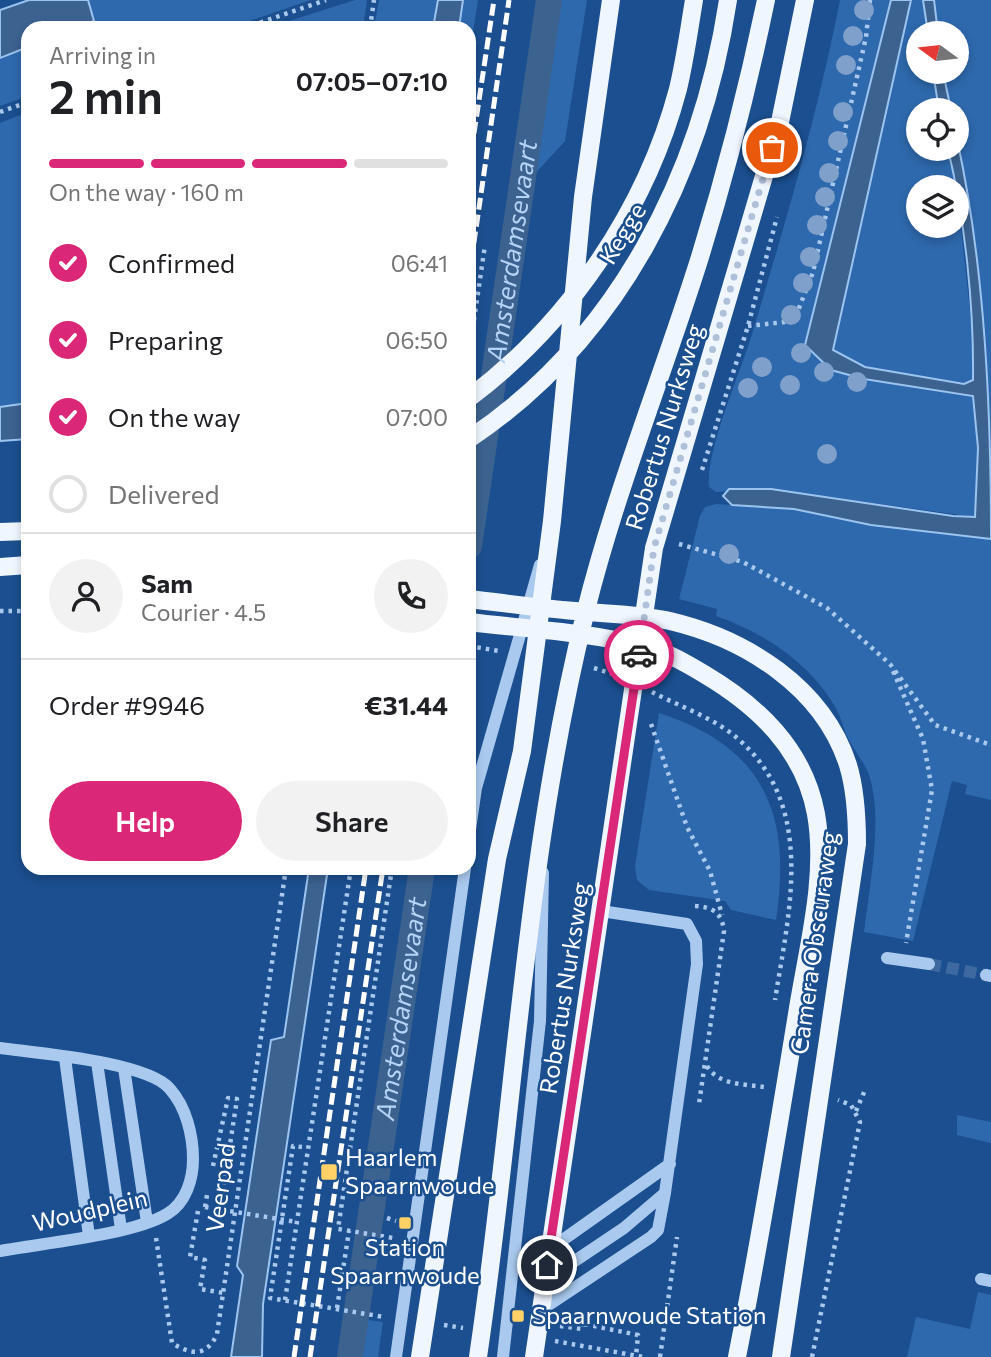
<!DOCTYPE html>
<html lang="en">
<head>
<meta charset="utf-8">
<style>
	body { margin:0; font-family:Commissioner,sans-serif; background:#f2f2f2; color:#202124; height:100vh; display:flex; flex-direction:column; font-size:26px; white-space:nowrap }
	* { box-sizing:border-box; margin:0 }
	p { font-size:23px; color:#757577 }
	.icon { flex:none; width:38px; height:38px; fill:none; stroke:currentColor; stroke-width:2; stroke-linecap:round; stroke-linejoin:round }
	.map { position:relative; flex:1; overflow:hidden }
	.drawer { position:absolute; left:21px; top:21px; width:455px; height:854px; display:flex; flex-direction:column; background:#fff; border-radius:21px; box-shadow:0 4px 10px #0003 }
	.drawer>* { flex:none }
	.needle { width:46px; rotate:285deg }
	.tools { position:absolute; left:906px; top:21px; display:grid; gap:14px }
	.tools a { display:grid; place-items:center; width:63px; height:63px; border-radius:50%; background:#fff; box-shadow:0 4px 10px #0003; font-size:35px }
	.pin { position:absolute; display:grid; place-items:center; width:60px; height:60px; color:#fff; margin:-30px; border:4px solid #fff; border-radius:50%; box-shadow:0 2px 7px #0007 }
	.courier { position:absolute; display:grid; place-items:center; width:70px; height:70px; margin:-35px; border:5px solid #db2777; border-radius:50%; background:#fff; color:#222; box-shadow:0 2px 9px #0007 }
	.summary em { font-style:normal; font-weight:600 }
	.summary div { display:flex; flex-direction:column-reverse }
	.summary { display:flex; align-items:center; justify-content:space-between; height:119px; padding:0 28px }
	h1 { font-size:46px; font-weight:600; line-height:52px }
	.bar { display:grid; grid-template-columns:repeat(4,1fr); gap:10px 7px; align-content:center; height:84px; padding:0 28px }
	.bar i { height:9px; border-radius:5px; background:#e0e0e0 }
	.bar .active { background:#db2777 }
	.bar p { grid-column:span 4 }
	.line { display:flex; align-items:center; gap:18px; padding:0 28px; border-top:2px solid #e0e0e0 }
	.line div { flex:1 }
	.round { display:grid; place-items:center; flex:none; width:74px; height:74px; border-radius:37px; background:#f2f2f2 }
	ol { padding:0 28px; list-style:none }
	li { display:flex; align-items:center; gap:21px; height:77px }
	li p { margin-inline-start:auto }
	li .icon { padding:7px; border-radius:50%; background:#db2777; color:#fff; stroke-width:4 }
	li:last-child { color:#757577 }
	li i { width:38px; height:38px; border:4px solid #e0e0e0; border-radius:50% }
	.action { display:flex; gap:14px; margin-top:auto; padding:14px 28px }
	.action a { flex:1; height:80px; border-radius:42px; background:#db2777; color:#fff; font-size:28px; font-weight:600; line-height:80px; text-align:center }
	.action a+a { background:#f2f2f2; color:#202124 }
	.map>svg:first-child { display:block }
	.green { fill:#2e69ad }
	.water { fill:#3c6290; stroke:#9cc4f0; stroke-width:2 }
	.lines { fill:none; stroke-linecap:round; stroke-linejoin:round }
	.canal { stroke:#3c6290; stroke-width:26 }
	.minor-tunnel { stroke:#3d69a0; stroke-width:12; stroke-dasharray:12 6; stroke-linecap:butt }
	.path { stroke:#a9c9ee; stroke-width:4.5; stroke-dasharray:3.5 5; stroke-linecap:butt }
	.minor { stroke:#a9c9ee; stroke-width:12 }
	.major { stroke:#f0f6ff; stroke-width:18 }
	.rail { stroke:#fff; stroke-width:5; stroke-dasharray:12 5; stroke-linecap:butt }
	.tree { fill:#7ea0ca }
	.done { stroke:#afc1d8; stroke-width:7; stroke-dasharray:0 12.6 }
	.route { stroke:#db2777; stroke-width:9 }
	.poi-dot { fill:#ffd166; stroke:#1b4f8f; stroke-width:2.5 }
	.labels { text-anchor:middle; stroke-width:5; stroke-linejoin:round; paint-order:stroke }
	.street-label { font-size:24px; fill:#fff; stroke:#1b4f8f }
	.poi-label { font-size:24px; fill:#fff; stroke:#1b4f8f; text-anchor:start }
	.water-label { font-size:26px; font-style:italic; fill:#b5d3f5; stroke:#1b4f8f }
</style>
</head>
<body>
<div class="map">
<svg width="991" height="1357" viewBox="0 0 991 1357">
	<rect width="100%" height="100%" fill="#1b4f8f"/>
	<path class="green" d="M88 0H311L229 28H75L94 21Z
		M355 0H367L363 28H267Z
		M379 0H438L433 28H374Z
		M463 0H478L469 57V28H459Z
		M559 0H587L565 141 531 178Z
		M840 0H891L805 345 831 370 864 379 973 396 978 448 975 517 771 489 716 492 709 487C705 452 741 371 752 334 785 224 818 113 840 0Z
		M911 0H923L928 33H919V72H933L939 110H919V149H948L957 187H919V226H957V191L973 338V380L965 384 865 367 833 350Z
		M934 0H991V484L975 243 957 139V110H951L943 72H957V33H938Z
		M28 47V96L0 106V58Z
		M28 112V403L0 407V123Z
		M716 504 794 509 871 525 991 539V800L965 794 967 785 952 781 913 941 864 932C869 891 879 839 874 798 870 767 863 765 849 740 843 729 841 716 834 705 809 662 762 632 716 616L717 609 679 599 700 516 705 507Z
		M659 713C765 747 792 815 776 920L731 910 725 901 649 890 637 880 635 866Z
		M957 1115 991 1122V1143L957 1135Z
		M978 1292 991 1295V1357H907L916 1317 970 1329Z
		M362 1319 383 1322 378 1357H356Z"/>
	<path class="water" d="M29 0H88L94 21 75 28H28V47L0 58V10Z
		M438 0H463L459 28H433Z
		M891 0H911L833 350 865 367 964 384 973 380C974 306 965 220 948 149H957V139C985 267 991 408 991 539L871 525 794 509 732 505 723 496 729 489H771L953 516 975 517 978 448 973 396 864 379 831 370 805 345Z
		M923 0H934L938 33H928Z
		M933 72H943L951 110H939Z
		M28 403V439L0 441V407Z
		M309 868H328L263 1304 262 1357H231L243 1275 237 1266 271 1040 284 1037Z"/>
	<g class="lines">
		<g class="canal">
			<path id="s1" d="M469 546 549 0"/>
			<path id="s2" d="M350 1357 422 868"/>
		</g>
		<path class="minor-tunnel" d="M929 964 986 975"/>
		<path class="path" d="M244 28 326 0
			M370 28 374 0
			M0 112 28 102
			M748 326 794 321 813 272 866 37 870 0
			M469 354 485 245
			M702 470 748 326 777 217
			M679 544 743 562 827 608 890 664 935 725 991 745
			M0 611H28
			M469 646 499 651
			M594 668 616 675
			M893 671 923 739 932 790 906 943
			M652 692C679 706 714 718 737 738 817 806 789 911 775 1000
			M651 724 687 827 710 871 722 915
			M392 868 338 1229 393 1238
			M695 906C713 907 722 913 724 931L699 1104
			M707 1066C718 1085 743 1084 764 1087
			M856 1111 865 1090
			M302 1147 293 1146 270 1298 384 1317
			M213 1166 228 1098 237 1099 220 1210
			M205 1207 207 1195
			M205 1207 297 1222
			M198 1211 190 1257 205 1260 200 1289 224 1293
			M387 1218 396 1221
			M156 1238 172 1343C191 1355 207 1357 217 1334L286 868
			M285 1300 351 868
			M337 1308 349 1231
			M560 1319 638 1335 636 1356
			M444 1325 463 1328
			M560 1326 583 1329 584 1322
			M555 1341 643 1357
			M660 1357 677 1237
			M812 1357 860 1122 851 1105 838 1100"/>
		<path class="minor" d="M469 837 476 788 540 565
			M887 958 929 964
			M986 975 991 976
			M0 1048C36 1053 148 1062 170 1089 186 1107 193 1135 193 1159 193 1179 186 1203 167 1214 132 1235 43 1243 0 1251
			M65 1058 89 1236
			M97 1062 121 1229
			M124 1068 147 1222
			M550 1249 670 1164
			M981 1279 991 1281
			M545 1281 624 1228 665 1193
			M541 1310 651 1237 658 1230 665 1193 697 964 696 941 687 924 601 911
			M396 1357 465 868
			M503 1357 540 1021 543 873"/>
		<path class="major" d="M469 398C569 323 646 210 678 89 685 60 689 30 694 0
			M469 439C618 340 702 173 728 0
			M0 532 28 531
			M0 567 28 565
			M469 599C504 603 539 608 575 611 606 614 639 614 670 621 746 639 823 687 848 765 856 791 857 818 857 844L781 1357
			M469 622C528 629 589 632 647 647 667 652 686 663 704 674 758 706 804 749 816 814 827 876 808 946 798 1008 779 1125 760 1241 737 1357
			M420 1357 497 859 522 751 552 521 583 197 611 0
			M478 1357C515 1108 525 854 586 610 616 490 663 375 700 257 726 173 748 87 766 0
			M534 1357 654 548 780 122 805 0"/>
		<path class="rail" d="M469 167 494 0
			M469 277 509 0
			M294 1357 366 868
			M310 1357 383 868"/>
	</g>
	<g class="tree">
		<circle cx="864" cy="10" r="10"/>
		<circle cx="853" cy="36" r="10"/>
		<circle cx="846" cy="65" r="10"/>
		<circle cx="843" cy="112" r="10"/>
		<circle cx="838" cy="141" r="10"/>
		<circle cx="829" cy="173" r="10"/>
		<circle cx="825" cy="197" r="10"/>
		<circle cx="817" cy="225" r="10"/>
		<circle cx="810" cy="257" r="10"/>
		<circle cx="803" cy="283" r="10"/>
		<circle cx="791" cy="315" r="10"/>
		<circle cx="801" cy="353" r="10"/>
		<circle cx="762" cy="367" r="10"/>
		<circle cx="824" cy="372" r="10"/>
		<circle cx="857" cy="382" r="10"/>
		<circle cx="790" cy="385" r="10"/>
		<circle cx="748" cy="388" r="10"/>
		<circle cx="827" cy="454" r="10"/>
		<circle cx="729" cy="554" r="10"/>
	</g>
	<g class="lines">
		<path class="done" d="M639 655 654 548 772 148"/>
		<path class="route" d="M547 1265 639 655"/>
	</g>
	<g class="poi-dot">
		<rect x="320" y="1163" width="18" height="18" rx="3.5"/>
		<rect x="398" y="1216" width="14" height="14" rx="3.5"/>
		<rect x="511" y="1309" width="14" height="14" rx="3.5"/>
	</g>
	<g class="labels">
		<g class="street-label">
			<text transform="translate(623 234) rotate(-59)" y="8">Kegge</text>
			<text transform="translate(665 427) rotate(-73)" y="8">Robertus Nurksweg</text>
			<text transform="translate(815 943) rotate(-82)" y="8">Camera Obscuraweg</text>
			<text transform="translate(565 988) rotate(-81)" y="8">Robertus Nurksweg</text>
			<text transform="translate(221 1188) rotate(-82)" y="8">Veerpad</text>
			<text transform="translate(90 1211) rotate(-13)" y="8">Woudplein</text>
		</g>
		<g class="poi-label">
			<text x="345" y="1166">Haarlem<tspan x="345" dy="28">Spaarnwoude</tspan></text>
			<text x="405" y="1256" text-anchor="middle">Station<tspan x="405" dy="28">Spaarnwoude</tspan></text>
			<text x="532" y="1324">Spaarnwoude Station</text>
		</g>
		<g class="water-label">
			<text dy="9" stroke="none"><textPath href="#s1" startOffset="298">Amsterdamsevaart</textPath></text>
			<text dy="9" stroke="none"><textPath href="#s2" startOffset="352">Amsterdamsevaart</textPath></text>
		</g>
	</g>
</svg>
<div class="tools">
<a><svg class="needle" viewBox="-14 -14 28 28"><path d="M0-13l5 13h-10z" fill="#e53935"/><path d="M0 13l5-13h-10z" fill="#757577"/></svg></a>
<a><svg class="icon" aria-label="locate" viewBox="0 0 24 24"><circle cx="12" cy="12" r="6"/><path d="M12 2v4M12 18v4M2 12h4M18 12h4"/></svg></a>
<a><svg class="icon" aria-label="layers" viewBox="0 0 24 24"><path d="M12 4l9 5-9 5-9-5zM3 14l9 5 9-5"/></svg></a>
</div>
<div class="pin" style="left:772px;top:148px;background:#ea580c"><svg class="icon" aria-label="bag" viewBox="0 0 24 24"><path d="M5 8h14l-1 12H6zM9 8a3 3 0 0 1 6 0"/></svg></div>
<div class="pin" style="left:547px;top:1265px;background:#1f2937"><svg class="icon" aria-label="home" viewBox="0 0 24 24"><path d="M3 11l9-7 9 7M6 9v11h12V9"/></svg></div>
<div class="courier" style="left:639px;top:655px"><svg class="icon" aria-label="car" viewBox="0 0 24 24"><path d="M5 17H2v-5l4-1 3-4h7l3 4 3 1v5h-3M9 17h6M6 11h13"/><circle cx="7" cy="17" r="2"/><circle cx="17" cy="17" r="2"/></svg></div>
<section class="drawer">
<div class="summary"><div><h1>2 min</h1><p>Arriving in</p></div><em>07:05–07:10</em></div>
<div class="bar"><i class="active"></i><i class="active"></i><i class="active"></i><i></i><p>On the way · 160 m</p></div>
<ol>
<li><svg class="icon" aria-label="check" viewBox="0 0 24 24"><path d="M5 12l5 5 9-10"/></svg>Confirmed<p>06:41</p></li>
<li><svg class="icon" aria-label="check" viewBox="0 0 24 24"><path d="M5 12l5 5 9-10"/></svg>Preparing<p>06:50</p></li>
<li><svg class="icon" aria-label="check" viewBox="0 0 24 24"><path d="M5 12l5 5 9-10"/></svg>On the way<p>07:00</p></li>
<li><i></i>Delivered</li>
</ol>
<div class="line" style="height:126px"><a class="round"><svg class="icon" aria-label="person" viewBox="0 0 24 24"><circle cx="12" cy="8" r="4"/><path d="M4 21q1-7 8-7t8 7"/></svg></a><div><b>Sam</b><p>Courier · 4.5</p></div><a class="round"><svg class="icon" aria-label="phone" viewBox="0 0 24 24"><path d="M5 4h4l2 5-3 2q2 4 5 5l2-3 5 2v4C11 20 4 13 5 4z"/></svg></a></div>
<div class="line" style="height:91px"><div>Order #9946</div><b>€31.44</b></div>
<div class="action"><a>Help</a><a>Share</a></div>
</section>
</div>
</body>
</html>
